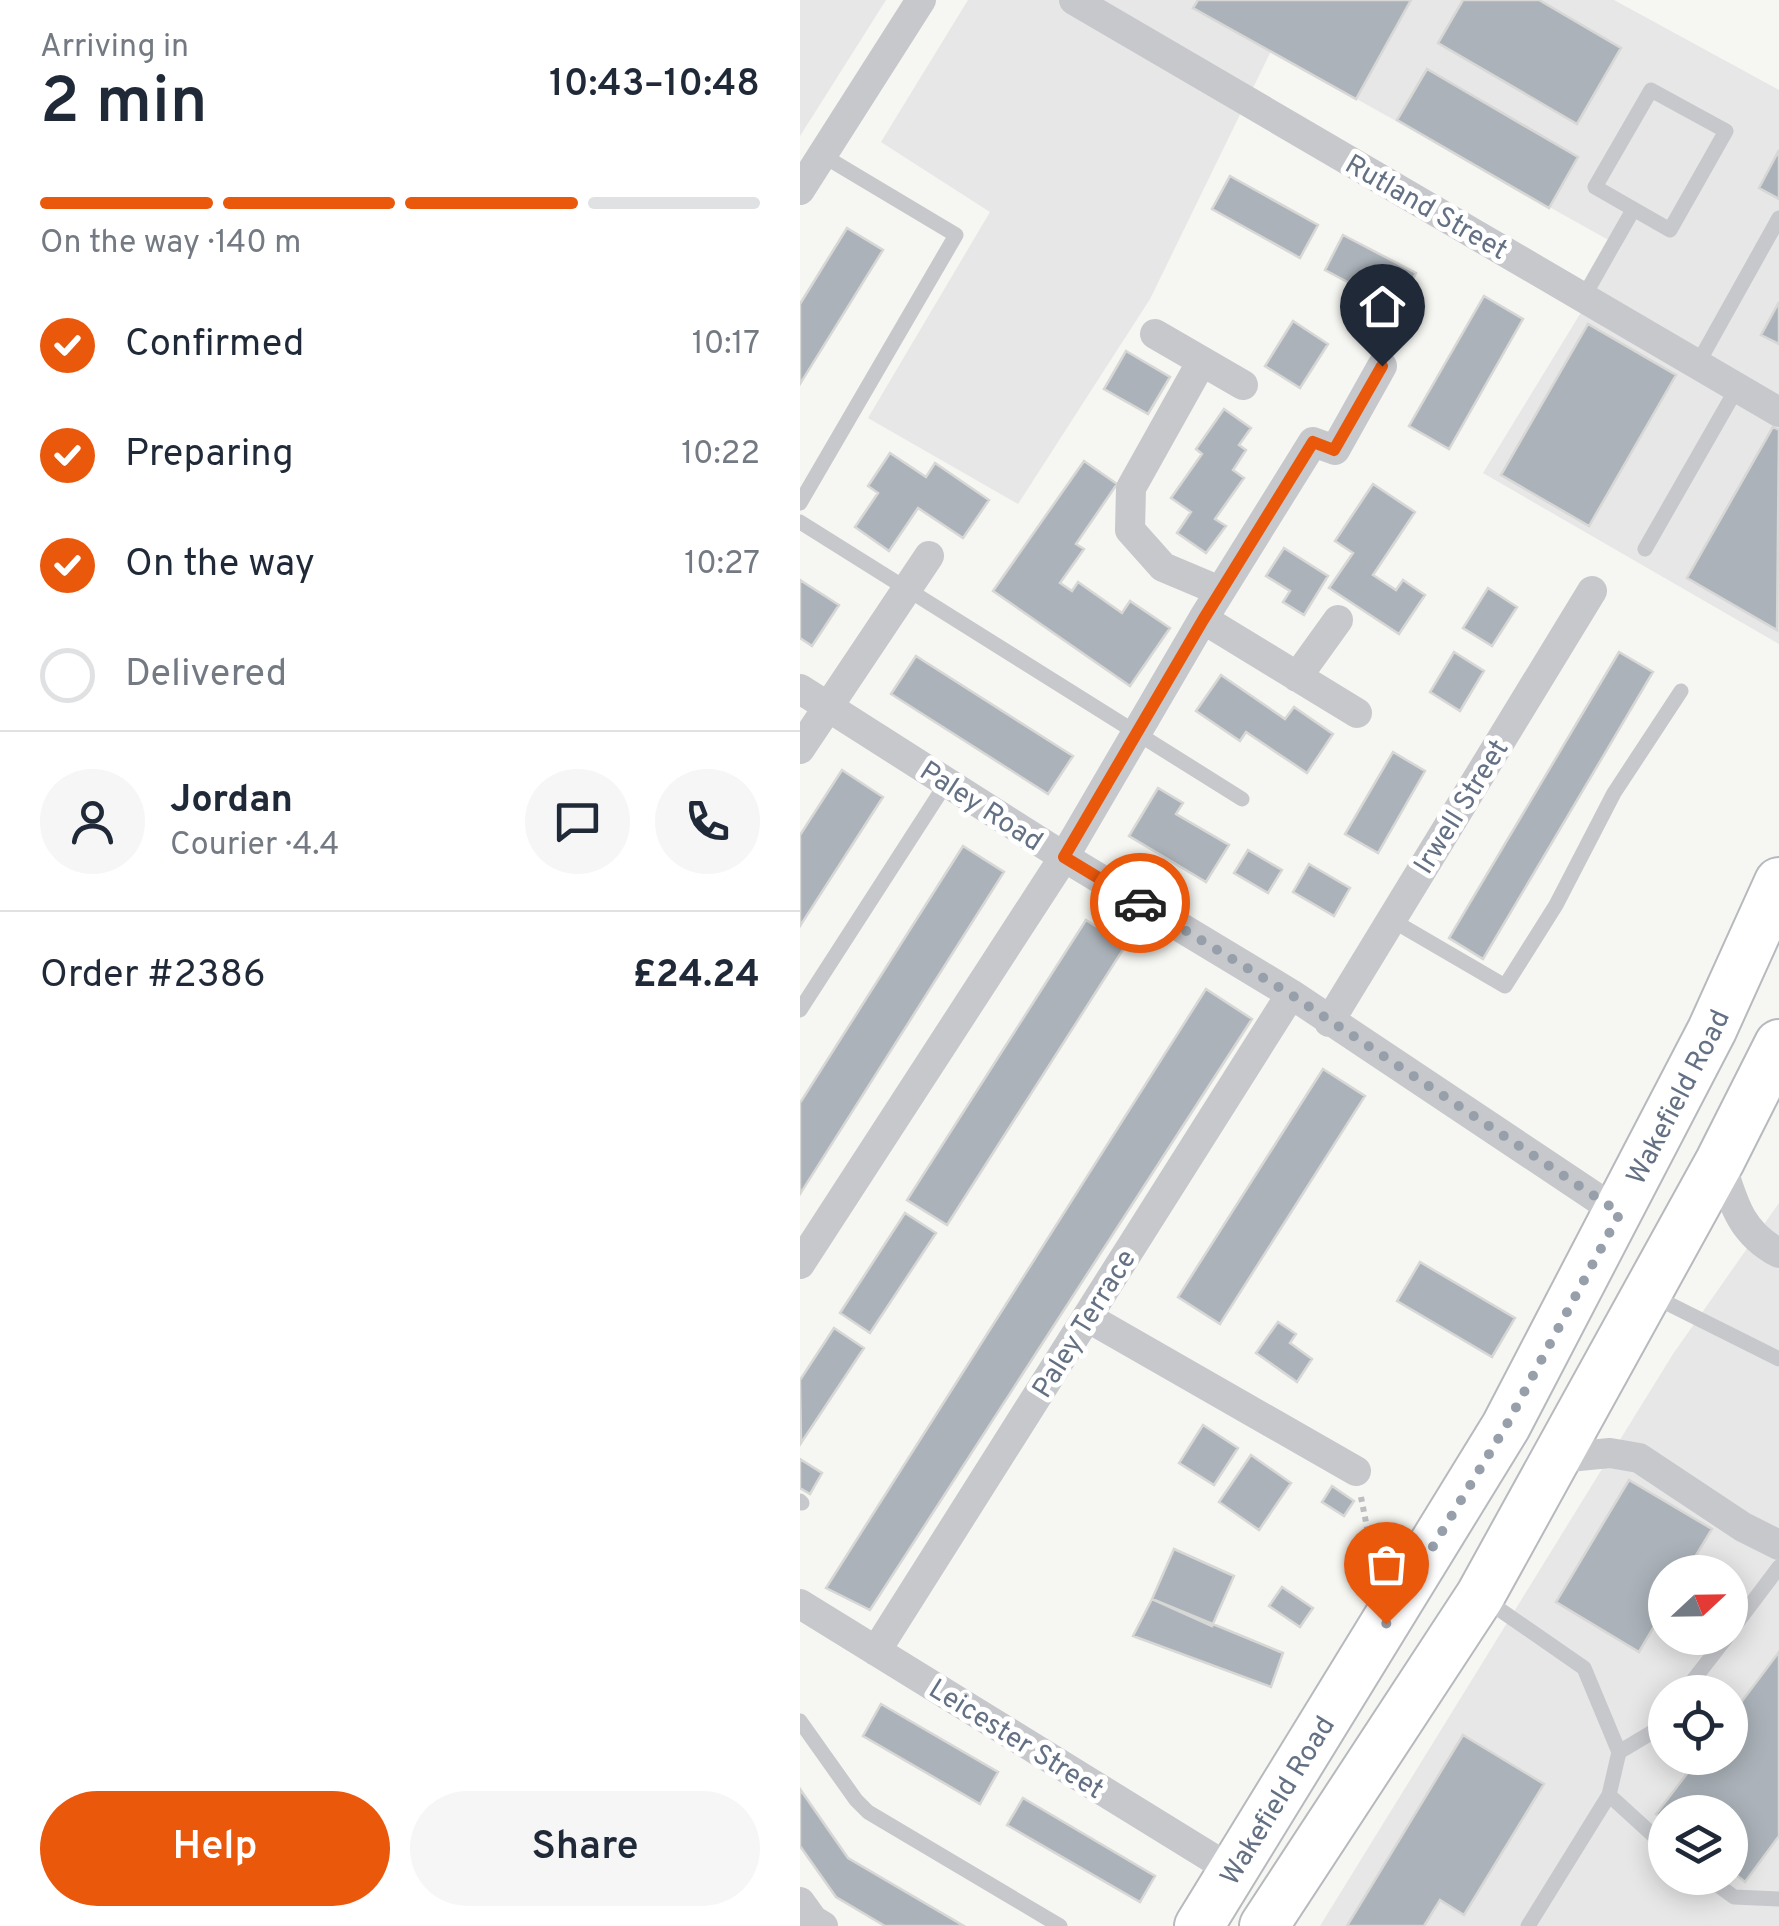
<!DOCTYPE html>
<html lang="en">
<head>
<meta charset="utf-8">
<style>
	body { margin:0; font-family:Overpass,sans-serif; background:#f6f6f7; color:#1f2937; height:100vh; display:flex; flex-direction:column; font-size:38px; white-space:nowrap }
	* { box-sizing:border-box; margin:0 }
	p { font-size:32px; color:#747a83 }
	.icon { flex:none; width:55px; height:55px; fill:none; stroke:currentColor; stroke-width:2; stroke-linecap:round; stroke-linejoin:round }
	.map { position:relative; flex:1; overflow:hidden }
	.drawer { display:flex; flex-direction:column; background:#fff; width:800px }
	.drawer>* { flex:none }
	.needle { width:65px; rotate:68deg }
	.tools { position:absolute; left:848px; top:1555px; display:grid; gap:20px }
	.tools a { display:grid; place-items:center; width:100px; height:100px; border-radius:50%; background:#fff; box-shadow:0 5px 25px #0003; font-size:50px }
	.pin { position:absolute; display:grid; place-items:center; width:85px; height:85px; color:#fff; margin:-102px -42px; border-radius:50% 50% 50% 0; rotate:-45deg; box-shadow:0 0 10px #0007 }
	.pin .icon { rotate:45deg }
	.courier { position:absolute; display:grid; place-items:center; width:100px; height:100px; margin:-50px; border:8px solid #ea580c; border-radius:50%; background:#fff; color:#222; box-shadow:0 2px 12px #0007 }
	.overview em { font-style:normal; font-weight:600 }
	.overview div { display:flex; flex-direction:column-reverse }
	.overview { display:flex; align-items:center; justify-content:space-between; height:170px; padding:0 40px }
	h1 { font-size:65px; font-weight:600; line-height:75px }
	.bar { display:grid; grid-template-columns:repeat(4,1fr); gap:15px 10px; align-content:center; height:120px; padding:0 40px }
	.bar i { height:12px; border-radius:8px; background:#e0e1e3 }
	.bar .selected { background:#ea580c }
	.bar p { grid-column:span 4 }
	.line { display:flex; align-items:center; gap:25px; padding:0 40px; border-top:2px solid #e0e1e3 }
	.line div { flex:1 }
	.round { display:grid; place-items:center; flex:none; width:105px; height:105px; border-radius:52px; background:#f6f6f7 }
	ol { padding:0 40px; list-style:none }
	li { display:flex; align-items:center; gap:30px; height:110px }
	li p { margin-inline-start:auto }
	li .icon { padding:10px; border-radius:50%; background:#ea580c; color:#fff; stroke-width:4 }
	li:last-child { color:#747a83 }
	li i { width:55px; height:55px; border:5px solid #e0e1e3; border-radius:50% }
	.cta { display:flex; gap:20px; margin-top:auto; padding:20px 40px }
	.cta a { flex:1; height:115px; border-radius:60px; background:#ea580c; color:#fff; font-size:40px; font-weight:600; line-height:115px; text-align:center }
	.cta a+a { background:#f6f6f7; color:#1f2937 }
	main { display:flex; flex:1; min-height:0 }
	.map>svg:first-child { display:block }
	.built { fill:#e6e7e6; fill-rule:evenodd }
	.building { fill:#abb2b9; stroke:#d7d7d5; stroke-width:2.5 }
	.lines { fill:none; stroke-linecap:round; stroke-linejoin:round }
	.primary-casing { stroke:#b6b9be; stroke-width:52 }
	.path { stroke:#bdbec1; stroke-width:6; stroke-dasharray:5 5; stroke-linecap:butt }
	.lane { stroke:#c6c8cc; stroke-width:15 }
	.street { stroke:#c6c8cc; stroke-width:30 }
	.primary { stroke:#fff; stroke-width:48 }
	.done { stroke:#97a0aa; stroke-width:10; stroke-dasharray:0 18 }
	.route { stroke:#ea580c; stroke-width:12 }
	.labels { text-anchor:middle; stroke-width:10; stroke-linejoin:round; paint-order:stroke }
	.street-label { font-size:28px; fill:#647184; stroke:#fff }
</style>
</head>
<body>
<main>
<section class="drawer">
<div class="overview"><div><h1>2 min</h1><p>Arriving in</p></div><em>10:43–10:48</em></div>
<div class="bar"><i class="selected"></i><i class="selected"></i><i class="selected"></i><i></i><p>On the way · 140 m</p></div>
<ol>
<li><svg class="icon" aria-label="check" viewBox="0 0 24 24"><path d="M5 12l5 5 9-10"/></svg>Confirmed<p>10:17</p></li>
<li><svg class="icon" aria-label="check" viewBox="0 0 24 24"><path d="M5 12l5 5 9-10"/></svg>Preparing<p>10:22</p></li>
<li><svg class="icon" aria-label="check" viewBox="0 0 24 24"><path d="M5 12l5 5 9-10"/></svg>On the way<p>10:27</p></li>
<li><i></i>Delivered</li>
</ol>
<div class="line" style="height:180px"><a class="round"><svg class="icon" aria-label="person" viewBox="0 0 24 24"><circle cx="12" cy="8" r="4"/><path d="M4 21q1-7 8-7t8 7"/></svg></a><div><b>Jordan</b><p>Courier · 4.4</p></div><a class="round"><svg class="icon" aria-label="chat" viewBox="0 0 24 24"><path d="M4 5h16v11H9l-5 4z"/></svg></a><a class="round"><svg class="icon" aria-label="phone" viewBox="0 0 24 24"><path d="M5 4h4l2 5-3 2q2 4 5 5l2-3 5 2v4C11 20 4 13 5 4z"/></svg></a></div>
<div class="line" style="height:130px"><div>Order #2386</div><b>£24.24</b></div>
<div class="cta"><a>Help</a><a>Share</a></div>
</section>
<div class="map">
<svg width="979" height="1926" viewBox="0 0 979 1926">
	<rect width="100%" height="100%" fill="#f6f6f2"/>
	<path class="built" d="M0 0H86L0 136Z
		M168 0H814L979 90V644L683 473 821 247 471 51 350 299 218 504 68 418 190 212 81 142Z
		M979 1203V1926H520L873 1354ZM865 1572H930V1638H865ZM865 1692H930V1758H865ZM865 1812H930V1878H865Z"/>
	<path class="building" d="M398 0H611L556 99 393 8Z
		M663 0H739L821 48 777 124 638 43Z
		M627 69 778 157 749 208 597 120Z
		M979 150V199L959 188Z
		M430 176 518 225 500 258 412 209Z
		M47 228 83 250 0 384V304Z
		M543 235 616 273 598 309 525 270Z
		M684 296 723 319 649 449 609 426Z
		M979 302V344L961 335Z
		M493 321 528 344 500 388 465 366Z
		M788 324 876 375 789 526 701 475Z
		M326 351 370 377 348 414 304 389Z
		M424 409 451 428 439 445 446 450 433 470 444 478 415 519 426 526 406 553 377 533 391 512 371 498 402 454 396 449Z
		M973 427 979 430 977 630 887 578Z
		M90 453 126 477 135 463 189 500 163 538 118 508 89 551 55 527 78 493 68 486Z
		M284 461 317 484 276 544 284 549 260 583 272 591 278 582 322 613 330 601 370 628 330 686 193 591Z
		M573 484 615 512 573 575 596 590 603 580 625 595 599 634 529 588 553 553 535 541Z
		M484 548 528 576 504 615 483 602 490 591 466 576Z
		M0 580 39 605 12 646 0 638Z
		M688 588 717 607 692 646 663 628Z
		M654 652 684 671 660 711 630 692Z
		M819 652 853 672 683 959 649 938Z
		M116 656 273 756 248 794 91 694Z
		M421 675 485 719 494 707 533 734 507 773 446 732 440 741 396 711Z
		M593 752 625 771 578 853 545 834Z
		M42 770 83 797 0 926V835Z
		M358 788 383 803 376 814 429 845 406 882 329 836Z
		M163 846 204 872 0 1194V1103Z
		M448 850 482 870 468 893 434 873Z
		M509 864 550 888 534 916 493 892Z
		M286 920 326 945 147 1225 107 1200Z
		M406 989 452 1019 70 1610 26 1588Z
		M523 1069 565 1096 420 1324 378 1297Z
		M105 1213 136 1233 70 1333 40 1313Z
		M620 1262 715 1318 692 1357 597 1301Z
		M478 1322 496 1334 490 1343 512 1359 497 1382 456 1353Z
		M34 1328 64 1348 1 1443 0 1380Z
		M403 1425 438 1448 414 1485 379 1463Z
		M451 1455 491 1483 459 1530 419 1502Z
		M0 1459 22 1473 10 1494 0 1488Z
		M829 1480 912 1529 886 1572H865V1608L839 1652 756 1602Z
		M532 1486 554 1501 544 1516 522 1502Z
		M374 1549 434 1576 412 1626 352 1599Z
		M482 1587 513 1608 500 1627 469 1606Z
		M352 1599 483 1653 471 1687 333 1636Z
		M979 1652V1836L945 1882 930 1870V1812H865V1821L856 1814 899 1758H930V1717Z
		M81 1704 198 1772 180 1804 63 1736Z
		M663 1735 744 1784 664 1915 640 1900 624 1926H547Z
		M0 1789 48 1858 164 1926H85L36 1897 0 1846Z
		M223 1798 355 1876 340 1902 207 1825Z"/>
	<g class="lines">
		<defs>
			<g id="primary">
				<path id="s1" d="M399 1926 706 1426 912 1030 979 882"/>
				<path d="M464 1926 680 1596 920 1161 979 1044"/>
			</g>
		</defs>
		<use href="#primary" class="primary-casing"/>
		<path class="path" d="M561 1497 574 1563"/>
		<path class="lane" d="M851 90 926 131 870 230 795 187Z
			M783 298 833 210
			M897 365 979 218
			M0 503 156 235 22 155
			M0 522 442 799
			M845 549 937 388
			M590 919 705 986 756 905 814 793 881 691
			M0 1010 147 782
			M853 1296 979 1359
			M0 1501 2 1503
			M683 1598 784 1668 819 1752 809 1795 728 1926
			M930 1632 979 1567
			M884 1692 926 1638
			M0 1721 56 1800 68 1812 260 1926
			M819 1752 856 1730 865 1718
			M809 1795 865 1846
			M908 1878 934 1897 979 1899"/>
		<path class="street" d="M274 0 979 412
			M0 190 121 0
			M355 334 443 385
			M402 361 331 488 330 530 363 567 420 591
			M403 619 557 713
			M497 677 538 620
			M0 689 264 857 491 994 819 1213
			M0 749 129 556
			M529 1022 792 591
			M920 1161C933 1201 939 1232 979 1253
			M0 1264 264 857 403 619 513 442 535 450 582 366
			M287 1317 556 1471
			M758 1458 810 1453 839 1458 943 1527 979 1545
			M0 1604 433 1871
			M76 1651 491 994
			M0 1902 13 1920 23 1926"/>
		<use href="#primary" class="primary"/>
	</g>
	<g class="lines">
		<path class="done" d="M340 903 490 994 820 1213 706 1426 586 1624"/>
		<path class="route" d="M340 903 264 857 403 620 513 442 534 450 582 366"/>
	</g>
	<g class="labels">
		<g class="street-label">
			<text transform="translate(627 206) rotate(30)" y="10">Rutland Street</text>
			<text transform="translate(182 805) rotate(33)" y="10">Paley Road</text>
			<text transform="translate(660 806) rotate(-58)" y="10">Irwell Street</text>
			<text dy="10" stroke="none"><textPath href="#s1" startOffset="958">Wakefield Road</textPath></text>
			<text transform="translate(283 1323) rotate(-58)" y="10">Paley Terrace</text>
			<text transform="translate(217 1738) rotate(32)" y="10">Leicester Street</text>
			<text dy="10" stroke="none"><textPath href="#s1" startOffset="148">Wakefield Road</textPath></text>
		</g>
	</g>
</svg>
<div class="tools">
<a><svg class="needle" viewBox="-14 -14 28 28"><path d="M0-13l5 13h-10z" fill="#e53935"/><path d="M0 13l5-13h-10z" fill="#747a83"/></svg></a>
<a><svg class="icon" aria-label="locate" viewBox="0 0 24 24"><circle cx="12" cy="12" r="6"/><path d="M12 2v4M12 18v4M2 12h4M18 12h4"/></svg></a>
<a><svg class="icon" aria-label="layers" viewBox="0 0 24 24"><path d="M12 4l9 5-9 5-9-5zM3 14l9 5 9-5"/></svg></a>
</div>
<div class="pin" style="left:586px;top:1624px;background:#ea580c"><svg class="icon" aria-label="bag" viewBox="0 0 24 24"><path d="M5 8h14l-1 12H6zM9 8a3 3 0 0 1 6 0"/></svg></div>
<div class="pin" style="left:582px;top:366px;background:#1f2937"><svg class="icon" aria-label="home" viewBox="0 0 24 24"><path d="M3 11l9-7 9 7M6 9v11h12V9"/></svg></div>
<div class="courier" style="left:340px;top:903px"><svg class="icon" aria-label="car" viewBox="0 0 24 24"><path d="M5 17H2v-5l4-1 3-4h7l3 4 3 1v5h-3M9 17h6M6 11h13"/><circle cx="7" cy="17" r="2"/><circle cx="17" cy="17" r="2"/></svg></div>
</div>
</main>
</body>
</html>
